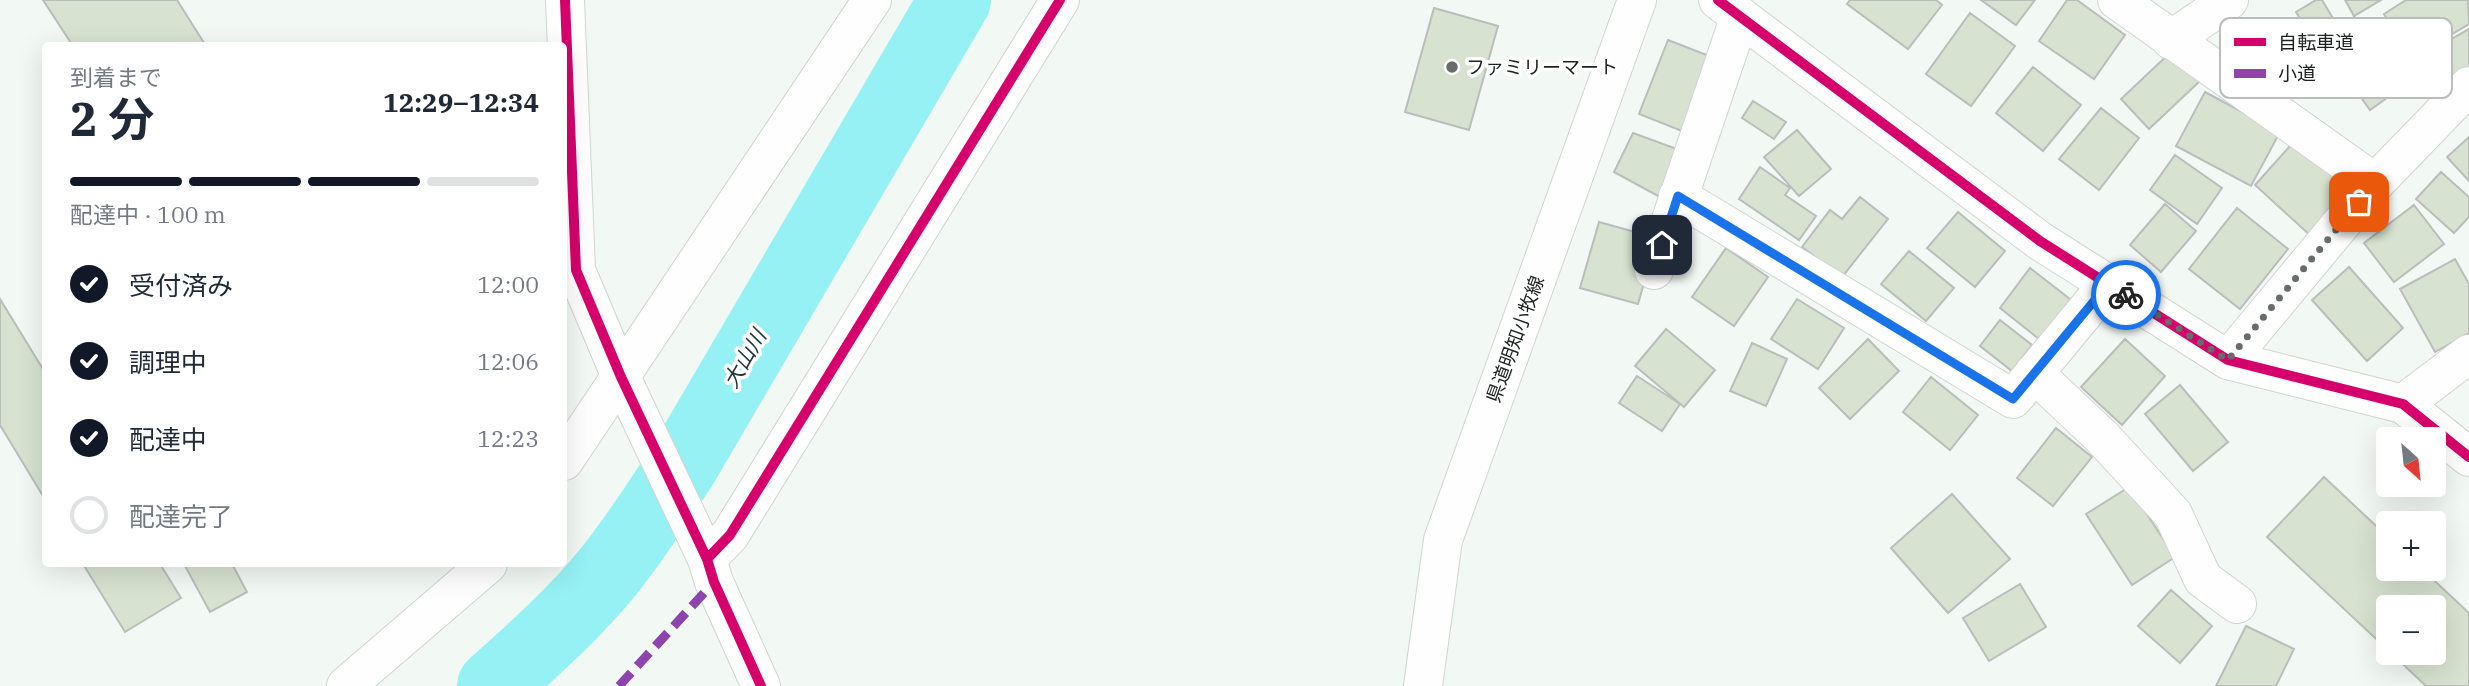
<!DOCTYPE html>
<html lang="ja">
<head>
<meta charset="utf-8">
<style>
	body { margin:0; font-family:"IBM Plex Serif","Noto Sans JP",serif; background:#f2f2f3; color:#1f2937; height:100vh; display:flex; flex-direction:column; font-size:26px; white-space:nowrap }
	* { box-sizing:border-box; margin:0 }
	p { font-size:23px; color:#747a83 }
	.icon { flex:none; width:38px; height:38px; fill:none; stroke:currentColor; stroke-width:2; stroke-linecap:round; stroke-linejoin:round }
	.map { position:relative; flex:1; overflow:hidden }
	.sheet { position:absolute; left:42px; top:42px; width:525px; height:525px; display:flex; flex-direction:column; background:#fff; border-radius:7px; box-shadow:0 7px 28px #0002 }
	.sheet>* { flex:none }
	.needle { width:46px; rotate:153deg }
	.tools { position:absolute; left:2376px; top:427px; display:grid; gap:14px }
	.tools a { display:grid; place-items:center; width:70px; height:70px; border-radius:7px; background:#fff; box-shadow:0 7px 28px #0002; font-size:35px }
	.pin { position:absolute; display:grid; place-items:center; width:60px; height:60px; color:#fff; margin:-30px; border-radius:14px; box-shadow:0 4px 10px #0006 }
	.courier { position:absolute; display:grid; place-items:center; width:70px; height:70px; margin:-35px; border:5px solid #1a73e8; border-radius:50%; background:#fff; color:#222; box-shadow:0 2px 9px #0007 }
	.head em { font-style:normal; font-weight:700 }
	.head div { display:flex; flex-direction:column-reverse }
	.head { display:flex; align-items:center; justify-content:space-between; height:119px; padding:0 28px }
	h1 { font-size:46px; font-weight:700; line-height:52px }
	.bar { display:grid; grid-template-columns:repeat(4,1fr); gap:10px 7px; align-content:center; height:84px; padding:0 28px }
	.bar i { height:9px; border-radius:5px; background:#e0e1e3 }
	.bar .selected { background:#111827 }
	.bar p { grid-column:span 4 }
	ol { padding:0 28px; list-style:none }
	li { display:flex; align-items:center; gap:21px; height:77px }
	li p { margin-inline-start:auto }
	li .icon { padding:7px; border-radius:50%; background:#111827; color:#fff; stroke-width:4 }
	li:last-child { color:#747a83 }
	li i { width:38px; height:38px; border:4px solid #e0e1e3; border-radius:50% }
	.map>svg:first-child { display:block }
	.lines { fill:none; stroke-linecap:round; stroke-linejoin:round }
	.river { stroke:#95f1f4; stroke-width:72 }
	.building { fill:#d7e2d0; stroke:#babeba; stroke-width:2 }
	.street-casing { stroke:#d0d5d1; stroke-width:40 }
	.secondary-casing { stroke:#d0d5d1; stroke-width:40 }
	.street { stroke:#fdfefd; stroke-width:38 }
	.secondary { stroke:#fdfefd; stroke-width:38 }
	.quiet { stroke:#8e44ad; stroke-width:9; stroke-dasharray:18 9; stroke-linecap:butt }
	.cycleway-casing { stroke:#fff; stroke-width:15 }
	.cycleway { stroke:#d6006c; stroke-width:10 }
	.done { stroke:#686d69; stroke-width:7; stroke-dasharray:0 12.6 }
	.route { stroke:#1a73e8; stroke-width:9 }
	.poi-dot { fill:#686d69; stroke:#fff; stroke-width:2.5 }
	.labels { text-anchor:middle; stroke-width:7; stroke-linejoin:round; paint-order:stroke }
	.poi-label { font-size:19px; fill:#1d221f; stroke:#fff; text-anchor:start }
	.street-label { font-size:19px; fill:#1d221f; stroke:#fff }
	.water-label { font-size:21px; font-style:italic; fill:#203738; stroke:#fff }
	.key { fill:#fff; stroke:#bbbdbc; stroke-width:2 }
	.key-label { font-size:19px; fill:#1d221f }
</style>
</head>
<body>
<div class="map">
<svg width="2469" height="686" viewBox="0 0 2469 686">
	<rect width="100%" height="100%" fill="#f2f8f3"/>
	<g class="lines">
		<path class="river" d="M493 686C533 650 574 614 608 572 635 539 658 502 682 466L955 0"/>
	</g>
	<path class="building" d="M43 0H177L206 46H73Z
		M1850 0H1936L1942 5 1908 49 1847 4Z
		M1981 0H2035L2016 25Z
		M2067 0H2077L2125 35 2094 79 2039 41Z
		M2316 0H2322L2343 35 2320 50 2296 12Z
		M2345 0H2381L2354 16Z
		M2406 0H2468L2469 24 2411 59 2384 14Z
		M1434 8 1498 26 1469 130 1405 112Z
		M1970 13 2015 46 1971 106 1926 74Z
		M2469 29V70L2447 83 2429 52Z
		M2389 31 2420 74 2370 110 2339 67Z
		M1668 40 1717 59 1687 133 1639 114Z
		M2172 51 2200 81 2149 129 2121 99Z
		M2033 67 2081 105 2043 151 1996 113Z
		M2205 92 2280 132 2251 186 2176 146Z
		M1753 101 1786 122 1774 139 1742 118Z
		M2101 108 2139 138 2099 190 2059 159Z
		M1797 130 1831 169 1799 196 1764 157Z
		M1633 133 1677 149 1660 197 1614 172Z
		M2298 137 2354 188 2311 236 2255 185Z
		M2469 137V181L2447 157Z
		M2175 155 2222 188 2197 224 2150 190Z
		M1760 167 1790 188 1785 195 1816 216 1799 240 1739 199Z
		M2441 172 2469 197V217L2454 233 2416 199Z
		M1860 197 1888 219 1842 277 1802 247 1830 210 1842 219Z
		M2165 204 2196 231 2161 272 2130 245Z
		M2414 205 2444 244 2394 282 2364 243Z
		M2237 208 2288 249 2240 309 2189 269Z
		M1958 212 2005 251 1975 287 1927 248Z
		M1599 222 1657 238 1638 304 1580 288Z
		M1726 248 1768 277 1734 326 1692 297Z
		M1909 251 1954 288 1926 321 1881 284Z
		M2455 259 2469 284V333L2435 352 2400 289Z
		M2349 267 2403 328 2367 361 2312 300Z
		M2030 268 2075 303 2044 343 2000 308Z
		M0 299 46 374V501L0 425Z
		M1797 299 1844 328 1818 369 1771 339Z
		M2000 320 2032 345 2012 371 1980 346Z
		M1666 329 1715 370 1684 407 1635 366Z
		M1868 339 1899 371 1850 419 1819 388Z
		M2125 339 2165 376 2122 425 2081 387Z
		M1752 343 1787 359 1766 406 1730 391Z
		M1637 376 1680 404 1662 431 1619 403Z
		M1931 377 1978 415 1950 450 1903 412Z
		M2180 385 2228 442 2193 471 2145 414Z
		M2056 428 2092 457 2053 506 2017 478Z
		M2324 477 2389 538V569H2422L2469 613V686H2426L2391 653H2434V607H2389V651L2267 537Z
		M2129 487 2175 557 2132 585 2086 514Z
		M1952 494 2010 559 1948 613 1891 548Z
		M83 564H160L181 598 125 632Z
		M184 564H232L247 592 210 612Z
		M2020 584 2046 627 1989 661 1963 618Z
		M2171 590 2212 626 2180 663 2138 626Z
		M2246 626 2294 649 2276 686H2216Z"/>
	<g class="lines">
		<defs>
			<path id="street" d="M1718 0 2040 241 2228 360 2403 404 2469 457
				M2117 0 2375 183
				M2171 40 2229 0
				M1678 196 2013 399 2108 284
				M1654 270 1740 16
				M2228 360 2375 183 2469 86
				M2034 373 2102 437 2173 514 2203 579 2237 604
				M2403 404 2469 354
				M564 461 872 0
				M707 559 730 535 1060 0
				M346 686 488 564"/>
			<path id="secondary" d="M565 0 576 270 621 377 707 559 714 582 761 686
				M1423 686 1443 540 1637 0"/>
		</defs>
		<use href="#street" class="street-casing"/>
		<use href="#secondary" class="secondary-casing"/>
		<use href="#street" class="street"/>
		<use href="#secondary" class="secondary"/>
		<path class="quiet" d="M619 686 714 582"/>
		<defs>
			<path id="cycleway" d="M565 0 576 270 621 377 707 559 714 582 761 686
				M1718 0 2040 241 2228 360 2403 404 2469 457
				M707 559 730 535 1060 0"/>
		</defs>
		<use href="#cycleway" class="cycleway-casing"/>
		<use href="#cycleway" class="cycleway"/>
	</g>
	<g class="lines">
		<path class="done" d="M2126 295 2228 360 2359 202"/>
		<path class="route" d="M1662 245 1678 196 2013 399 2108 284 2126 295"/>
	</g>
	<circle class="poi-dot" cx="1452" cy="67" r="7"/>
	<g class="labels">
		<g class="poi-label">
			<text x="1466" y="74">ファミリーマート</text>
		</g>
		<g class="street-label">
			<text transform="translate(1515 339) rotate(-70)" y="7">県道明知小牧線</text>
		</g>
		<g class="water-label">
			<text transform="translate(745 359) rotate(-60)" y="7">大山川</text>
		</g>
	</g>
	<rect x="2220" y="18" width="232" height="80" rx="10" class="key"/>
	<rect x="2234" y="38" width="32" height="8" fill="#d6006c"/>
	<rect x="2234" y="69" width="32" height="9" fill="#8e44ad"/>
	<g class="key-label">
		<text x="2278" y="49">自転車道</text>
		<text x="2278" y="80">小道</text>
	</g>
</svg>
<div class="tools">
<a><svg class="needle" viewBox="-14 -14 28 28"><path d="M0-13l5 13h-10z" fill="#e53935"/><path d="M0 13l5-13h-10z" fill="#747a83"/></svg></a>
<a>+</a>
<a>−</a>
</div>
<div class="pin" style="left:2359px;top:202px;background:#ea580c"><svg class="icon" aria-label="bag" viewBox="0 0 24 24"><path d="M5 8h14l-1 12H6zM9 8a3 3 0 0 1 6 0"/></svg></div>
<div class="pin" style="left:1662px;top:245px;background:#1f2937"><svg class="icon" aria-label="home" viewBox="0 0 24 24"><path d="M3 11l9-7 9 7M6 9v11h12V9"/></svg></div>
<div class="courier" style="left:2126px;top:295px"><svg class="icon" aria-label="bike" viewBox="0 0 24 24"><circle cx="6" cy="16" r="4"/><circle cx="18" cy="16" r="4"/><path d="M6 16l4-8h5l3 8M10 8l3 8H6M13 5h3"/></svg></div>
<section class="sheet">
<div class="head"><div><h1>2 分</h1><p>到着まで</p></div><em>12:29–12:34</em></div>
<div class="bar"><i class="selected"></i><i class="selected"></i><i class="selected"></i><i></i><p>配達中 · 100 m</p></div>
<ol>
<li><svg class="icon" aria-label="check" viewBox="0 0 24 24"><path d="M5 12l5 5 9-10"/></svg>受付済み<p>12:00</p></li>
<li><svg class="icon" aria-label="check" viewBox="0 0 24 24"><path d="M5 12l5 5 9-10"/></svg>調理中<p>12:06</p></li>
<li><svg class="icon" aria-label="check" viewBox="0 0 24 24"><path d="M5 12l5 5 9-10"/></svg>配達中<p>12:23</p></li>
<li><i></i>配達完了</li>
</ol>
</section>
</div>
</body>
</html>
